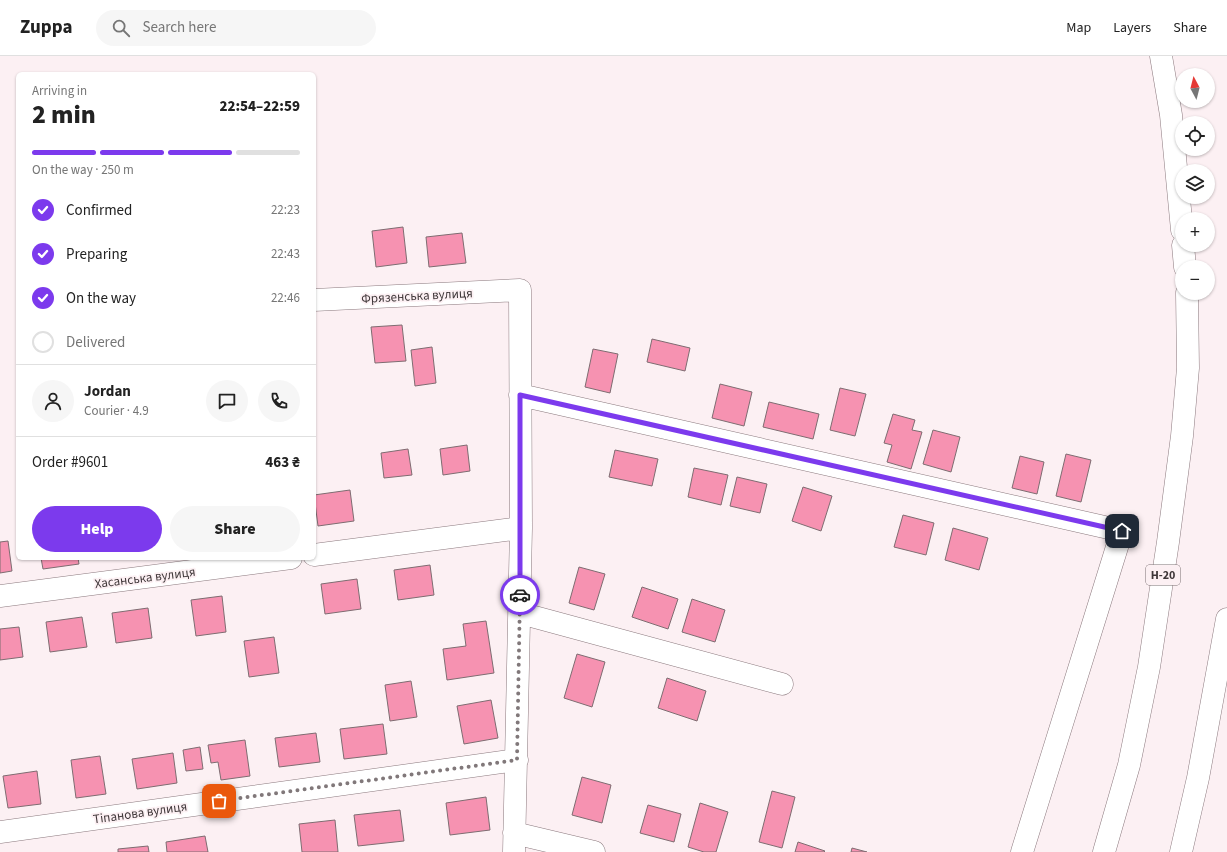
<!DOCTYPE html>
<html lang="en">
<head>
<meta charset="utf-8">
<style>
	body { margin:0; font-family:"Source Sans 3",sans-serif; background:#f6f6f6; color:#222; height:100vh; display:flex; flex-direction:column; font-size:15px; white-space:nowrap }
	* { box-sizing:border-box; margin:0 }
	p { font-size:13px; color:#767676 }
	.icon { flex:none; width:22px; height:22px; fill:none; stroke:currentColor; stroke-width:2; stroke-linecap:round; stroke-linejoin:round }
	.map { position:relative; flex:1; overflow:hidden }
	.sheet { position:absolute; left:16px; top:16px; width:300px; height:488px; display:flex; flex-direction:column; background:#fff; border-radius:6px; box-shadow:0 1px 3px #0004 }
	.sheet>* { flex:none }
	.needle { width:26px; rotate:353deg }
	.tools { position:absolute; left:1175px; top:12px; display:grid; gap:8px }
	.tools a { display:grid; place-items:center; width:40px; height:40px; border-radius:50%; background:#fff; box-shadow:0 1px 3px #0004; font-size:20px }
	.pin { position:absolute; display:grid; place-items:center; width:34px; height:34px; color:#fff; margin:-17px; border-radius:8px; box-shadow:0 2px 6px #0006 }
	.courier { position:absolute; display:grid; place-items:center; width:40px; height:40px; margin:-20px; border:3px solid #7c3aed; border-radius:50%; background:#fff; color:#222; box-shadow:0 1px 5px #0007 }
	.head em { font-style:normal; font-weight:800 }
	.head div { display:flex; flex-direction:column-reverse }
	.head { display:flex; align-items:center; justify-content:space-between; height:68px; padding:0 16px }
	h1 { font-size:26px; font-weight:800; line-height:30px }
	.bar { display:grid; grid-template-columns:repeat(4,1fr); gap:6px 4px; align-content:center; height:48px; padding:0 16px }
	.bar i { height:5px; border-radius:3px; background:#e0e0e0 }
	.bar .active { background:#7c3aed }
	.bar p { grid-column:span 4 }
	.line { display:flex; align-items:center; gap:10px; padding:0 16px; border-top:1px solid #e0e0e0 }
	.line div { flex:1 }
	.round { display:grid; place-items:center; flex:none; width:42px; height:42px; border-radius:21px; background:#f6f6f6 }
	ol { padding:0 16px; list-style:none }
	li { display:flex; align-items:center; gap:12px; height:44px }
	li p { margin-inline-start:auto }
	li .icon { padding:4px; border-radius:50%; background:#7c3aed; color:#fff; stroke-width:4 }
	li:last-child { color:#767676 }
	li i { width:22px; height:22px; border:2px solid #e0e0e0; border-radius:50% }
	.primary-button { display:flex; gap:8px; margin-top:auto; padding:8px 16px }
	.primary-button a { flex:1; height:46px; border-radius:24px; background:#7c3aed; color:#fff; font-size:16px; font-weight:800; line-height:46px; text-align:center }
	.primary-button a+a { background:#f6f6f6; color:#222 }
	header { display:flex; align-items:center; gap:24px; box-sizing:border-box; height:56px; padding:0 20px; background:#fff; border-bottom:1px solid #e0e0e0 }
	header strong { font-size:19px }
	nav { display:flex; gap:22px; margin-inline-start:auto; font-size:14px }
	.search { width:280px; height:36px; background:#f6f6f6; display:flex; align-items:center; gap:10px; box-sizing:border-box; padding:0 14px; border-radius:22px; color:#767676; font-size:15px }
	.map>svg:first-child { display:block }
	.building { fill:#f692b1; stroke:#7e6c71 }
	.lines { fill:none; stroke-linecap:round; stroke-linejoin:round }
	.minor-casing { stroke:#8b797e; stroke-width:23 }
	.major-casing { stroke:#8b797e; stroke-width:23 }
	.minor { stroke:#fff; stroke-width:22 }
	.major { stroke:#fff; stroke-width:22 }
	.done { stroke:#81787a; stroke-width:4; stroke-dasharray:0 7.2 }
	.route { stroke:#7c3aed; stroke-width:5 }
	.labels { text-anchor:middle; stroke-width:3.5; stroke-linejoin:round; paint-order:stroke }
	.shield { fill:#fcf0f3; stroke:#786e71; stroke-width:1 }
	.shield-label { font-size:12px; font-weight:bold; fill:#3f3739 }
	.street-label { font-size:13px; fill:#3f3739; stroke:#fcf0f3 }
</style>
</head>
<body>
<header>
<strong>Zuppa</strong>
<div class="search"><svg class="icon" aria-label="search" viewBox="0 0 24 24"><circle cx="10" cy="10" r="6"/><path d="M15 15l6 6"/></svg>Search here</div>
<nav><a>Map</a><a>Layers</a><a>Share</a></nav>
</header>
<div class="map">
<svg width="1227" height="796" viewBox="0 0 1227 796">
	<rect width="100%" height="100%" fill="#fcf0f3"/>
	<path class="building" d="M403 171 407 207 376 211 372 175Z
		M462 177 466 207 429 211 426 181Z
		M402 269 406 305 375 307 371 271Z
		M652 283 690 292 685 315 647 306Z
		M432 291 436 327 415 330 411 294Z
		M593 293 618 298 610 337 585 331Z
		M720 328 752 336 744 370 712 362Z
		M840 332 866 338 855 380 830 374Z
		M769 346 819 358 813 383 763 371Z
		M893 358 915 364 912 374 922 376 911 413 887 406 892 389 884 387Z
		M933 374 960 381 951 416 923 408Z
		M467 389 470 415 443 419 440 393Z
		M408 393 412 419 384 422 381 397Z
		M615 394 658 403 652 430 609 421Z
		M1066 398 1091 404 1081 446 1056 440Z
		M1020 400 1044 406 1037 438 1012 432Z
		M694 412 728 419 721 449 688 441Z
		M737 421 767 428 760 457 730 450Z
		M803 431 832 440 821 475 792 465Z
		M350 434 354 465 318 470 314 439Z
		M903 459 934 467 926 499 894 491Z
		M953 472 988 482 979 514 945 504Z
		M8 485 12 515 0 517V486Z
		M41 502H78L79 508 43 513Z
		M430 509 434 539 398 544 394 514Z
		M579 511 605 518 594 554 569 547Z
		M357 523 361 553 325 558 321 528Z
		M642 531 678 543 668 573 632 561Z
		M222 540 226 576 196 580 191 544Z
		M692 543 725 554 715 586 682 576Z
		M148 552 152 582 116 587 112 557Z
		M82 561 87 591 50 596 46 566Z
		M486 565 494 617 447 624 443 593 466 590 463 568Z
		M19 571 23 601 0 604V573Z
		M274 581 279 617 249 621 244 585Z
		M577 598 605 606 592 651 564 642Z
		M667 622 706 635 697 665 658 652Z
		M411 625 417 661 390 665 385 629Z
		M491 644 498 682 464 688 457 650Z
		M383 668 387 698 344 703 340 673Z
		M316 677 320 706 279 711 275 682Z
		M245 684 250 720 221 724 218 706 211 707 208 689Z
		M200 691 203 713 186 715 183 694Z
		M173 697 177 727 137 733 132 703Z
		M100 700 106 738 76 742 71 704Z
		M37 715 41 748 8 752 3 720Z
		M582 721 611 729 602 767 572 759Z
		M772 735 795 741 782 792 759 786Z
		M486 741 490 774 450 779 446 747Z
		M700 747 728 756 716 796H704L688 791Z
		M648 749 681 758 674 786 640 777Z
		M400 754 404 785 358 790 354 759Z
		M335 764 338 796H302L299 768Z
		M205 780 208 796H167L166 786Z
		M798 786 825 795 824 796H795Z
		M148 790 149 796H118V793Z
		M852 792 867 796H851Z"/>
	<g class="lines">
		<defs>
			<path id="minor" d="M314 244 520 234 521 472 514 796
				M520 339 1122 475 1022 796
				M314 499 521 472
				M0 540 291 502
				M520 557 782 628
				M0 776 517 704
				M514 777 594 796"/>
			<path id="major" d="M1161 0 1171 59 1182 174
				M1183 189 1185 211
				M1104 796 1129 709 1149 611 1168 486 1182 380 1188 312 1187 237
				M1181 796 1198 722 1227 563"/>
		</defs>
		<use href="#minor" class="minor-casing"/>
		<use href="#major" class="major-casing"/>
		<use href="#minor" class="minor"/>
		<use href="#major" class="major"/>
	</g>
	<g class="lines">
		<path class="done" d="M219 745 517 704 520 539"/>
		<path class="route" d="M520 539V339L1122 475"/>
	</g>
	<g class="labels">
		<rect class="shield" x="1146" y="509" width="34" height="20" rx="3"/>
		<g class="shield-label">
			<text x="1163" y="523">Н-20</text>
		</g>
		<g class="street-label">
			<text transform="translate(417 239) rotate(-3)" y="5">Фрязенська вулиця</text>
			<text transform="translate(145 521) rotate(-7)" y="5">Хасанська вулиця</text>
			<text transform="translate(140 756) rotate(-8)" y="5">Тіпанова вулиця</text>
		</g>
	</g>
</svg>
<div class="tools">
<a><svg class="needle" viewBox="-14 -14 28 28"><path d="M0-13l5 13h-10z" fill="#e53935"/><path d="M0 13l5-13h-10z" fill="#767676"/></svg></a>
<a><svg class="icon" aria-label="locate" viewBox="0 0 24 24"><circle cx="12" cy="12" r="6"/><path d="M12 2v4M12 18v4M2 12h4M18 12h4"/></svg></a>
<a><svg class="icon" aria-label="layers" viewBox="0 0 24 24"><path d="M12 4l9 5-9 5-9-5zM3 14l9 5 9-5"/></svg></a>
<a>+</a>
<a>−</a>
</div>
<div class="pin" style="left:219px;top:745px;background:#ea580c"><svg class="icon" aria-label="bag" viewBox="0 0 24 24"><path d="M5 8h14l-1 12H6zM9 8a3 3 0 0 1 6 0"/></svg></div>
<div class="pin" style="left:1122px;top:475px;background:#1f2937"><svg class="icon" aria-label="home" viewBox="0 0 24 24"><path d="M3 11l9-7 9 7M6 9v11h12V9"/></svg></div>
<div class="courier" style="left:520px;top:539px"><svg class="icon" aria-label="car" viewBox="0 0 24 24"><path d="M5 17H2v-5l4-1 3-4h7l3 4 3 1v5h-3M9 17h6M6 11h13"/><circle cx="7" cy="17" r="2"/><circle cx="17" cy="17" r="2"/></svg></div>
<section class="sheet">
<div class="head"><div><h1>2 min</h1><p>Arriving in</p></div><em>22:54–22:59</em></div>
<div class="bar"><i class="active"></i><i class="active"></i><i class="active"></i><i></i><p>On the way · 250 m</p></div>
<ol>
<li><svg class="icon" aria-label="check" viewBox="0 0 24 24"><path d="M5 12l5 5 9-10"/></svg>Confirmed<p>22:23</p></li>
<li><svg class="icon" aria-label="check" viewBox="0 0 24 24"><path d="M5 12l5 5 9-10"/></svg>Preparing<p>22:43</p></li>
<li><svg class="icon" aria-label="check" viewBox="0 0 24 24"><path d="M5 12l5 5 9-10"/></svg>On the way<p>22:46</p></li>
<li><i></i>Delivered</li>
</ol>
<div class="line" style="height:72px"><a class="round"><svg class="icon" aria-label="person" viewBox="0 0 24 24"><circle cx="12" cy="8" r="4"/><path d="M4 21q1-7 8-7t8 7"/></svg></a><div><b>Jordan</b><p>Courier · 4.9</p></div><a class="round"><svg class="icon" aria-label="chat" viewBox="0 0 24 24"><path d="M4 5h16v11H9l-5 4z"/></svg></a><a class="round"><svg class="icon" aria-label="phone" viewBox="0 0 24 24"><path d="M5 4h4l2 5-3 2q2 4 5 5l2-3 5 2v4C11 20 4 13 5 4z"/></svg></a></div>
<div class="line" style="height:52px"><div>Order #9601</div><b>463 ₴</b></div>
<div class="primary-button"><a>Help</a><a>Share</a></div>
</section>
</div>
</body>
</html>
